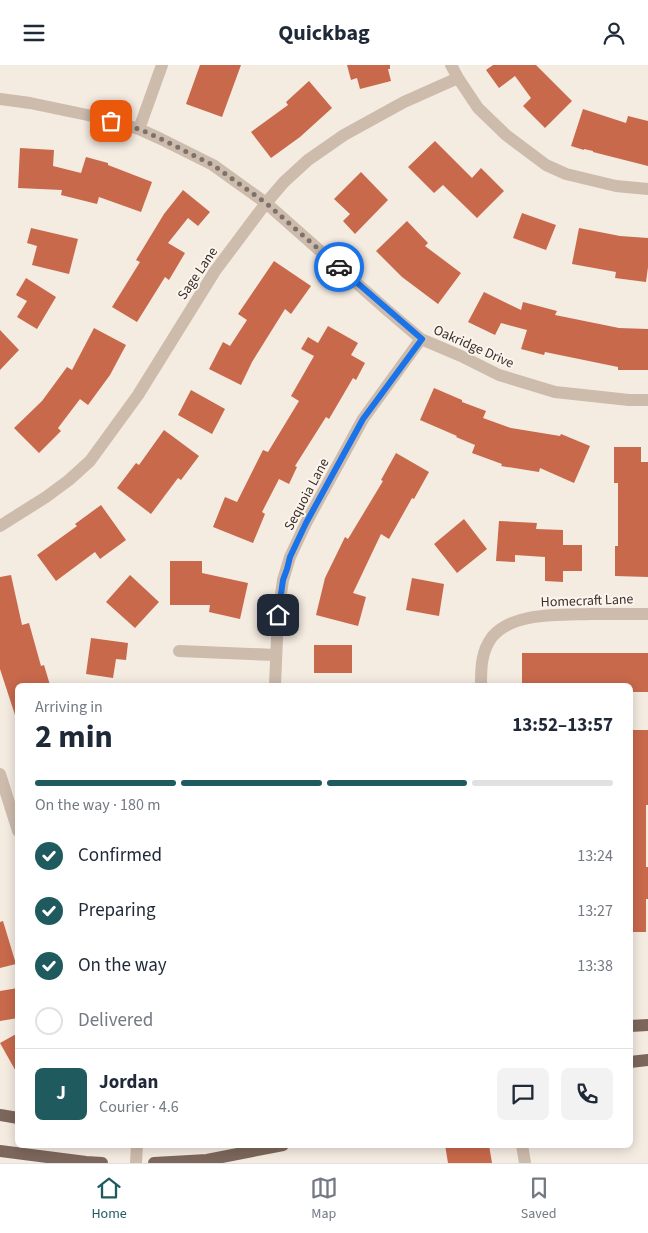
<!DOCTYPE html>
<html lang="en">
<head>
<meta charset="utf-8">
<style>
	body { margin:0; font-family:"Source Sans 3",sans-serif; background:#f2f2f3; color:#1f2937; height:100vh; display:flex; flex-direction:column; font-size:19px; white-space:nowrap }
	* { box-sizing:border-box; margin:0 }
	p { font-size:16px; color:#747a83 }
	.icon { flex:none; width:28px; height:28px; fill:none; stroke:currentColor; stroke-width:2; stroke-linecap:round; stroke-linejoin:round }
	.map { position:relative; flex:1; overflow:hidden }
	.drawer { position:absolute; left:15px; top:618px; width:618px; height:465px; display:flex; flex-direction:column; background:#fff; border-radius:8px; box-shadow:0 2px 12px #0003 }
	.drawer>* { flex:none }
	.pin { position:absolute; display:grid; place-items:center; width:42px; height:42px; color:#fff; margin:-21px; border-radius:10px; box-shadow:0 2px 8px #0006 }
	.courier { position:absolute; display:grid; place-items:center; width:50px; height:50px; margin:-25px; border:4px solid #1a73e8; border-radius:50%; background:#fff; color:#222; box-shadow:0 1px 6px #0007 }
	.head em { font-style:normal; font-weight:700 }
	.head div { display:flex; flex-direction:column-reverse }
	.head { display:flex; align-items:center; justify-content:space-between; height:85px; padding:0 20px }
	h1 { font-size:32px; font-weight:700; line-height:38px }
	.bar { display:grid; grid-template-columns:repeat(4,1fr); gap:8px 5px; align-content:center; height:60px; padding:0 20px }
	.bar i { height:6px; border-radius:4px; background:#e0e1e3 }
	.bar .selected { background:#1f5a5e }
	.bar p { grid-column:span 4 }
	.line { display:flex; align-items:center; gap:12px; padding:0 20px; border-top:1px solid #e0e1e3 }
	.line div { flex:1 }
	.round { display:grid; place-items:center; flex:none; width:52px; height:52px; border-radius:8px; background:#f2f2f3 }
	ol { padding:0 20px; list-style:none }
	li { display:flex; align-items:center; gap:15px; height:55px }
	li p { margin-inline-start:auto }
	li .icon { padding:5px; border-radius:50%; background:#1f5a5e; color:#fff; stroke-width:4 }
	li:last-child { color:#747a83 }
	li i { width:28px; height:28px; border:2px solid #e0e1e3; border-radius:50% }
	header { display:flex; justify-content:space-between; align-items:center; height:65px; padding:0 20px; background:#fff; font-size:22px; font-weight:700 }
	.tabs { display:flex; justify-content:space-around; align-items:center; height:70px; border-top:1px solid #e0e1e3; background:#fff; font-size:14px; color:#747a83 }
	.tabs a { display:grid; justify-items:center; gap:2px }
	.tabs .selected { color:#1f5a5e }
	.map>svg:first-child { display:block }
	.building { fill:#c8694b }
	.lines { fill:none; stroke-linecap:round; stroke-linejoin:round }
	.minor { stroke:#cdbbac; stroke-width:12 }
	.major { stroke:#7d675c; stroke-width:12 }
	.done { stroke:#7c716b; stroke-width:5; stroke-dasharray:0 9 }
	.route { stroke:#1a73e8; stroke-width:6 }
	.labels { text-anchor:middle; stroke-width:4; stroke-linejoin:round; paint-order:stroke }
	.street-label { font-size:14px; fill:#3b302b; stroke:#fbf5ee }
</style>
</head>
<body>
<header><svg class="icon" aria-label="menu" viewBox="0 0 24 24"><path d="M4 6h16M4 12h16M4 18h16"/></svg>Quickbag<svg class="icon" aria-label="person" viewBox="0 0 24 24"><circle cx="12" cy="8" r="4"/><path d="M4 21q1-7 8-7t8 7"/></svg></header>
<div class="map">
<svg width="648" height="1098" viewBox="0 0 648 1098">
	<rect width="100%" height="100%" fill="#f4ebe1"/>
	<path class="building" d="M200 0H241L222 52 186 39Z
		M347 0H390V4H388L391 16 360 24 357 13 351 15Z
		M493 0H536L572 36 545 63 523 41 531 33 515 11 499 23 486 5Z
		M309 16 332 43 300 72 271 93 251 67 288 40 286 37Z
		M583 44 626 58 628 51 648 56V101L593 87V86L584 84V85L571 81Z
		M435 76 472 113 481 103 504 126 477 153 443 120 434 128 408 102Z
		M20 83 54 85 53 101 81 108 86 92 108 98V100L152 117 141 147 99 132 97 139 61 130 62 125 18 123Z
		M361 107 388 135 355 169 343 156 350 149 334 134Z
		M183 125 210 147 198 161 188 153 168 178 185 188 169 215 165 212 137 257 112 242 140 197 136 195 164 149Z
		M522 148 556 160 546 185 513 173Z
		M407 156 428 178 425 181 461 208 438 239 402 212 376 186Z
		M31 163 78 174 69 209 32 200 37 181 27 178Z
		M579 163 620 171 648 173V202L646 217 615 213 616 207 572 199Z
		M274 196 311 221 291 249 285 244 252 297 241 320 209 304 223 277 230 281 247 255 238 249Z
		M26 213 56 232 37 264 17 252 27 236 16 230Z
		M484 227 521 245 523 237 557 246 555 250 619 263 648 264V305H618V302L545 287 544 290 521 284 527 265 501 258 495 270 468 257Z
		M328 261 358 278 351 290 365 298 356 315 353 313 329 354 326 352 295 401 297 402 289 419 279 414 262 447 265 449 253 478 213 462 225 432 237 437 263 385 268 387 299 336 291 331 314 291 301 284 308 272 318 278Z
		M94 263 126 280 110 310 88 340 80 334 58 363 61 366 39 388 14 363 42 336 67 302 72 305Z
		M0 265 19 285 0 305Z
		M434 323 462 335V337L486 346 483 353 511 363 560 371 561 369 590 381 574 418 540 403 539 407 501 401 502 399 472 388 475 380 456 372 457 371 420 355Z
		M191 325 225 344 212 369 178 350Z
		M164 365 199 391 181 415 178 413 151 449 117 423 136 398 139 400Z
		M614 382H641V397H648V512L615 511V481H618V418H614Z
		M396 388 429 407 414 434 412 433 389 474 381 469 353 528 366 532 358 561 316 550 325 513 345 472 348 474 383 416 381 415Z
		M101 440 126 475 100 494 95 487 56 516 37 490 77 461 75 459Z
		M464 454 487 484 457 508 434 479Z
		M499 456 537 458 536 464 563 465V480H582V506H563V517L545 516V492L515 490V497L496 496Z
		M170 496H202V508L248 518 240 554 209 547 210 540H170Z
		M11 510 22 560 29 558 41 601 44 600 50 620H18V650H15L0 604V512Z
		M130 510 159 537 135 563 106 537Z
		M412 513 444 519 439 551 406 545Z
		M91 573 128 578 126 595 116 594 113 613 86 609Z
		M314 580H352V608H314Z
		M522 588H648V627H630V620H522Z
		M630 665H648V740H646V802H648V834H646V867H630Z
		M3 856 16 899 0 903V857Z
		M18 923V953L0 956V926Z
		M18 968V1010L0 978Z
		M445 1080H489L492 1098H448Z"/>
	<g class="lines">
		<path class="minor" d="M451 0 458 13 478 43 506 70 546 100 566 109 616 121 648 124
			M0 34 30 38 97 52 139 64 161 74 213 100 266 138 387 245 421 274 461 291 499 310 555 327 629 335H648
			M139 64 162 0
			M0 461 46 432 69 415 90 396 138 330 215 206 266 138 284 117 308 95 344 70 404 37 458 13
			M179 586 275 590
			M275 620 278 550 283 515 290 492 306 458 363 354 421 274
			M481 620C481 603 481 587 492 572 512 547 561 550 590 549 610 549 629 549 648 549
			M0 709 18 766
			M522 1080 525 1098
			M136 1098 137 1080"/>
		<path class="major" d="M630 961 648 960
			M630 997 648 995
			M0 1050 18 1053
			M0 1086 86 1097 102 1098
			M154 1098 207 1095 283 1080"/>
	</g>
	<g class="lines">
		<path class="done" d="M111 56 139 64 161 74 213 100 266 138 339 202"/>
		<path class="route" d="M278 550 283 515 287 504 290 492 306 458 363 354 422 274 339 202"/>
	</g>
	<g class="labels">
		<g class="street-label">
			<text transform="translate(197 208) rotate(-56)" y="5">Sage Lane</text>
			<text transform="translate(474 281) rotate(24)" y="5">Oakridge Drive</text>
			<text transform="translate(306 429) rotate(-62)" y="5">Sequoia Lane</text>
			<text transform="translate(587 535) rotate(-2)" y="5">Homecraft Lane</text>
		</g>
	</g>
</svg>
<div class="pin" style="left:111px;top:56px;background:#ea580c"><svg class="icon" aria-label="bag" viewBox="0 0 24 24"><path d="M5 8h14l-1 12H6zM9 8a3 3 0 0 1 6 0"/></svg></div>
<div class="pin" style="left:278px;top:550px;background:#1f2937"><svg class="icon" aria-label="home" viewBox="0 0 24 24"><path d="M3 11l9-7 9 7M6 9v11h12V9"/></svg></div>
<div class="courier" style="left:339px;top:202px"><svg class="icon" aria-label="car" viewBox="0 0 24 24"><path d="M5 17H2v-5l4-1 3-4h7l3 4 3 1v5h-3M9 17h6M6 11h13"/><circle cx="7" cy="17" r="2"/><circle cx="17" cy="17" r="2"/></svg></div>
<section class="drawer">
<div class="head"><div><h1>2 min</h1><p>Arriving in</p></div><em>13:52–13:57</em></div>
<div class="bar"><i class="selected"></i><i class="selected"></i><i class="selected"></i><i></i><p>On the way · 180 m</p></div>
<ol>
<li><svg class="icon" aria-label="check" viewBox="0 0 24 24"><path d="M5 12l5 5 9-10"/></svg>Confirmed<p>13:24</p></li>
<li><svg class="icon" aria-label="check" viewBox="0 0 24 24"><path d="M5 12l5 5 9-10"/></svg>Preparing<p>13:27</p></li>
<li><svg class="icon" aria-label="check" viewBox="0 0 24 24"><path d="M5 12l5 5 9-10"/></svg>On the way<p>13:38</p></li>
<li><i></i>Delivered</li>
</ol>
<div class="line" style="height:90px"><b class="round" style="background:#1f5a5e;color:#fff">J</b><div><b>Jordan</b><p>Courier · 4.6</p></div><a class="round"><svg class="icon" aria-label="chat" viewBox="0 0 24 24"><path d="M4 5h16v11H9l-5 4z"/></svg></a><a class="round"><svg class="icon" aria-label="phone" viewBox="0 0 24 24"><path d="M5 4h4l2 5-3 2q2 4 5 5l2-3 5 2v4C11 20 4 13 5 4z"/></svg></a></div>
</section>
</div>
<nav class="tabs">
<a class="selected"><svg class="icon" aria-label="home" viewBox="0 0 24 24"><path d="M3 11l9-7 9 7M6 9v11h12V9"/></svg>Home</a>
<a><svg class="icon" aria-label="map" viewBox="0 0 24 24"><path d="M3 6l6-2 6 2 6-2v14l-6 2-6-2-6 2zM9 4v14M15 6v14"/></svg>Map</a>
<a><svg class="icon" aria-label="saved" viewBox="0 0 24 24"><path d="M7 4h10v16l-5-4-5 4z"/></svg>Saved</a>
</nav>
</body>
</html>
